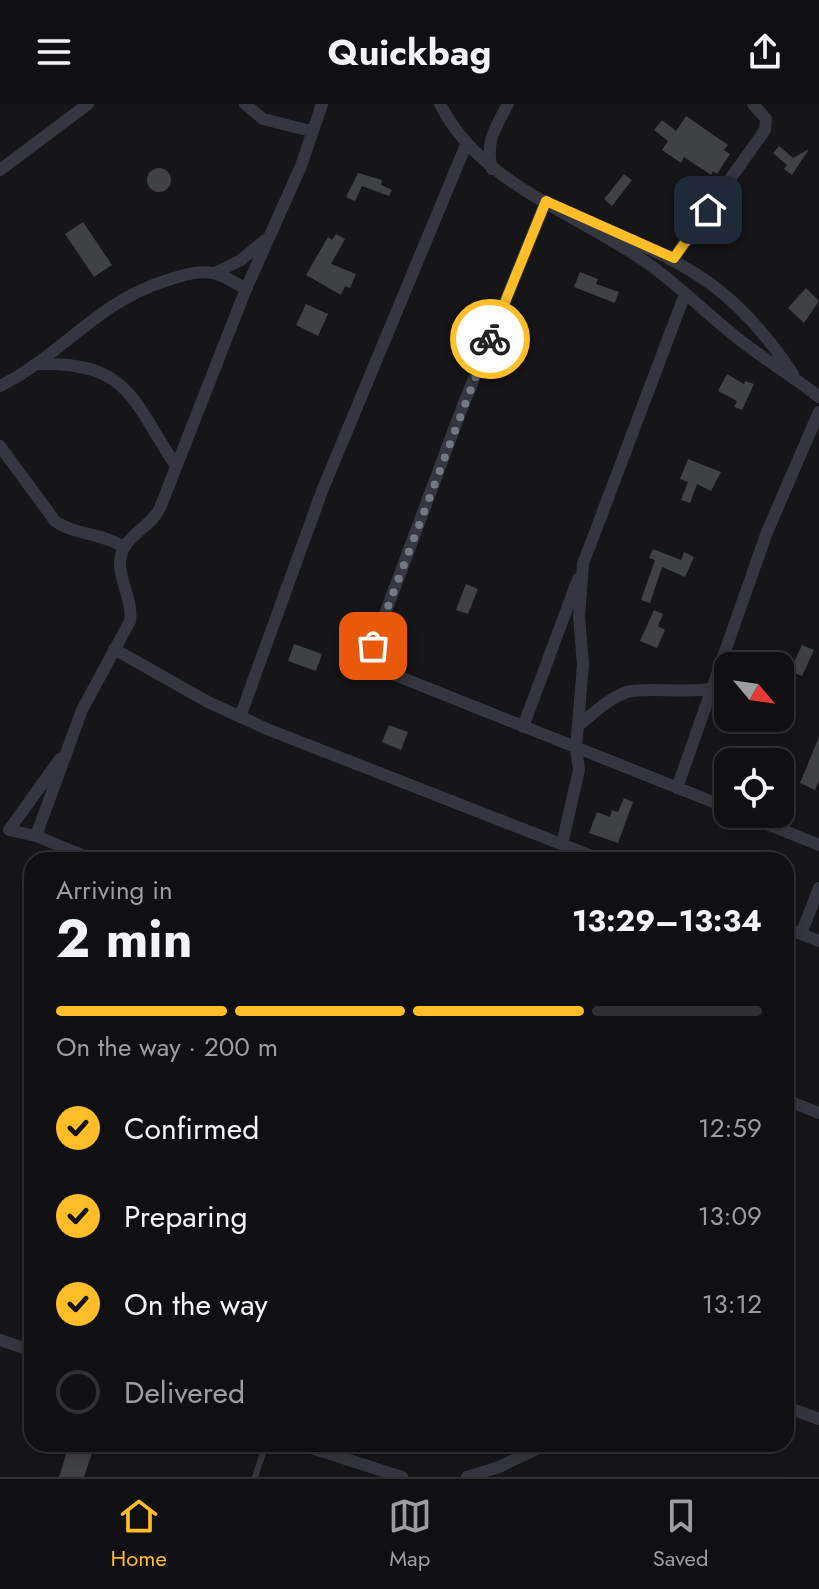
<!DOCTYPE html>
<html lang="en">
<head>
<meta charset="utf-8">
<style>
	body { margin:0; font-family:Jost,sans-serif; background:#1e1e20; color:#f1f3f6; height:100vh; display:flex; flex-direction:column; font-size:30px; white-space:nowrap }
	* { box-sizing:border-box; margin:0 }
	p { font-size:26px; color:#9c9d9f }
	.icon { flex:none; width:44px; height:44px; fill:none; stroke:currentColor; stroke-width:2; stroke-linecap:round; stroke-linejoin:round }
	.map { position:relative; flex:1; overflow:hidden }
	.panel { position:absolute; left:24px; top:748px; width:770px; height:600px; display:flex; flex-direction:column; background:#101012; border-radius:24px; box-shadow:0 4px 20px #0003,0 0 0 2px #303032 }
	.panel>* { flex:none }
	.needle { width:52px; rotate:119deg }
	.buttons { position:absolute; left:714px; top:548px; display:grid; gap:16px }
	.buttons a { display:grid; place-items:center; width:80px; height:80px; border-radius:16px; background:#101012; box-shadow:0 4px 20px #0003,0 0 0 2px #303032; font-size:40px }
	.pin { position:absolute; display:grid; place-items:center; width:68px; height:68px; color:#fff; margin:-34px; border-radius:16px; box-shadow:0 4px 12px #0006 }
	.courier { position:absolute; display:grid; place-items:center; width:80px; height:80px; margin:-40px; border:6px solid #ffbd27; border-radius:50%; background:#fff; color:#222; box-shadow:0 2px 10px #0007 }
	.headline em { font-style:normal; font-weight:700 }
	.headline div { display:flex; flex-direction:column-reverse }
	.headline { display:flex; align-items:center; justify-content:space-between; height:136px; padding:0 32px }
	h1 { font-size:52px; font-weight:700; line-height:60px }
	.bar { display:grid; grid-template-columns:repeat(4,1fr); gap:12px 8px; align-content:center; height:96px; padding:0 32px }
	.bar i { height:10px; border-radius:6px; background:#303032 }
	.bar .current { background:#ffbd27 }
	.bar p { grid-column:span 4 }
	ol { padding:0 32px; list-style:none }
	li { display:flex; align-items:center; gap:24px; height:88px }
	li p { margin-inline-start:auto }
	li .icon { padding:8px; border-radius:50%; background:#ffbd27; color:#111; stroke-width:4 }
	li:last-child { color:#9c9d9f }
	li i { width:44px; height:44px; border:4px solid #303032; border-radius:50% }
	header { display:flex; justify-content:space-between; align-items:center; height:104px; padding:0 32px; background:#101012; font-size:36px; font-weight:700 }
	.menu { display:flex; justify-content:space-around; align-items:center; height:112px; border-top:2px solid #303032; background:#101012; font-size:22px; color:#9c9d9f }
	.menu a { display:grid; justify-items:center; gap:4px }
	.menu .current { color:#ffbd27 }
	.map>svg:first-child { display:block }
	.building { fill:#404145 }
	.lines { fill:none; stroke-linecap:round; stroke-linejoin:round }
	.lane { stroke:#36373e; stroke-width:6 }
	.street { stroke:#36373e; stroke-width:12 }
	.done { stroke:#747881; stroke-width:8; stroke-dasharray:0 14.4 }
	.route { stroke:#ffbd27; stroke-width:10 }
</style>
</head>
<body>
<header><svg class="icon" aria-label="menu" viewBox="0 0 24 24"><path d="M4 6h16M4 12h16M4 18h16"/></svg>Quickbag<svg class="icon" aria-label="share" viewBox="0 0 24 24"><path d="M12 15V3M7 8l5-5 5 5M5 13v7h14v-7"/></svg></header>
<div class="map">
<svg width="819" height="1373" viewBox="0 0 819 1373">
	<rect width="100%" height="100%" fill="#161618"/>
	<path class="building" d="M686 12 728 41 724 46 730 50 717 70 713 67 711 71 684 53 681 59 662 46 668 37 654 26 662 16 676 27Z
		M779 42 793 54 809 45 792 71 784 65 787 61 773 49Z
		M147 76a12 12 0 1 1 24 0a12 12 0 1 1-24 0Z
		M358 69 382 76 381 81 392 86 389 92 362 82 355 97 346 93Z
		M624 70 632 76 612 102 604 95Z
		M83 118 112 161 94 173 65 130Z
		M336 130 345 135 331 160 356 170 350 184 345 182 341 191 306 171 328 133 332 136Z
		M580 168 598 175 596 180 619 188 615 199 574 183Z
		M806 184 819 197 804 219 788 204Z
		M306 200 328 210 318 232 296 221Z
		M727 270 744 280 745 277 754 280 742 306 734 303 737 297 718 287Z
		M688 355 721 368 711 387 697 380 690 399 681 396 688 378 680 375Z
		M653 445 681 456 684 448 694 453 685 473 662 463 650 499 641 496 655 456 649 454Z
		M466 480 478 485 468 510 456 506Z
		M654 506 663 510 658 522 665 526 657 544 640 537Z
		M294 540 322 550 316 567 288 557Z
		M802 541 814 546 802 572 790 567Z
		M389 621 408 628 401 646 382 638Z
		M819 633V677L815 686 800 679Z
		M624 694 633 698 618 739 589 729 597 708 610 713 612 706 618 708Z
		M69 1341 92 1349 84 1373H59Z"/>
	<g class="lines">
		<path class="lane" d="M255 1373 266 1340"/>
		<path class="street" d="M245 0 263 15 311 27
			M440 0C482 83 579 109 650 161 682 184 709 212 740 236 765 256 793 272 819 293
			M492 65C485 38 495 24 508 0
			M0 66 88 0
			M546 97 462 304 373 542 370 561 728 704
			M606 126C694 162 739 189 793 270
			M674 154 765 26 766 15 753 0
			M215 169 241 156 265 136
			M40 260C129 258 132 296 176 362
			M0 282C61 252 97 198 165 177 180 172 197 166 213 169 224 171 237 180 246 185
			M0 342 55 417C74 431 102 429 124 443
			M114 545 208 598 267 625 602 756
			M240 613 322 387 466 41
			M579 621C594 609 609 594 627 588 642 583 688 589 711 585
			M523 623 578 475
			M60 655 9 726 36 732 94 756
			M677 684 767 428 819 308
			M742 710 819 741
			M36 732 82 606 130 517C134 491 110 466 125 442 135 426 152 421 160 404L246 185 301 62 322 0
			M562 740 579 666 576 644 583 561 579 512 583 460 685 190
			M786 824 819 837
			M801 830 819 784
			M786 996 819 1009
			M0 1236 32 1247
			M786 1303 819 1315
			M299 1340 402 1373
			M467 1373 499 1363 547 1340"/>
	</g>
	<g class="lines">
		<path class="done" d="M373 542 490 235"/>
		<path class="route" d="M490 235 546 97 674 154 708 106"/>
	</g>
</svg>
<div class="buttons">
<a><svg class="needle" viewBox="-14 -14 28 28"><path d="M0-13l5 13h-10z" fill="#e53935"/><path d="M0 13l5-13h-10z" fill="#9c9d9f"/></svg></a>
<a><svg class="icon" aria-label="locate" viewBox="0 0 24 24"><circle cx="12" cy="12" r="6"/><path d="M12 2v4M12 18v4M2 12h4M18 12h4"/></svg></a>
</div>
<div class="pin" style="left:373px;top:542px;background:#ea580c"><svg class="icon" aria-label="bag" viewBox="0 0 24 24"><path d="M5 8h14l-1 12H6zM9 8a3 3 0 0 1 6 0"/></svg></div>
<div class="pin" style="left:708px;top:106px;background:#1f2937"><svg class="icon" aria-label="home" viewBox="0 0 24 24"><path d="M3 11l9-7 9 7M6 9v11h12V9"/></svg></div>
<div class="courier" style="left:490px;top:235px"><svg class="icon" aria-label="bike" viewBox="0 0 24 24"><circle cx="6" cy="16" r="4"/><circle cx="18" cy="16" r="4"/><path d="M6 16l4-8h5l3 8M10 8l3 8H6M13 5h3"/></svg></div>
<section class="panel">
<div class="headline"><div><h1>2 min</h1><p>Arriving in</p></div><em>13:29–13:34</em></div>
<div class="bar"><i class="current"></i><i class="current"></i><i class="current"></i><i></i><p>On the way · 200 m</p></div>
<ol>
<li><svg class="icon" aria-label="check" viewBox="0 0 24 24"><path d="M5 12l5 5 9-10"/></svg>Confirmed<p>12:59</p></li>
<li><svg class="icon" aria-label="check" viewBox="0 0 24 24"><path d="M5 12l5 5 9-10"/></svg>Preparing<p>13:09</p></li>
<li><svg class="icon" aria-label="check" viewBox="0 0 24 24"><path d="M5 12l5 5 9-10"/></svg>On the way<p>13:12</p></li>
<li><i></i>Delivered</li>
</ol>
</section>
</div>
<nav class="menu">
<a class="current"><svg class="icon" aria-label="home" viewBox="0 0 24 24"><path d="M3 11l9-7 9 7M6 9v11h12V9"/></svg>Home</a>
<a><svg class="icon" aria-label="map" viewBox="0 0 24 24"><path d="M3 6l6-2 6 2 6-2v14l-6 2-6-2-6 2zM9 4v14M15 6v14"/></svg>Map</a>
<a><svg class="icon" aria-label="saved" viewBox="0 0 24 24"><path d="M7 4h10v16l-5-4-5 4z"/></svg>Saved</a>
</nav>
</body>
</html>
